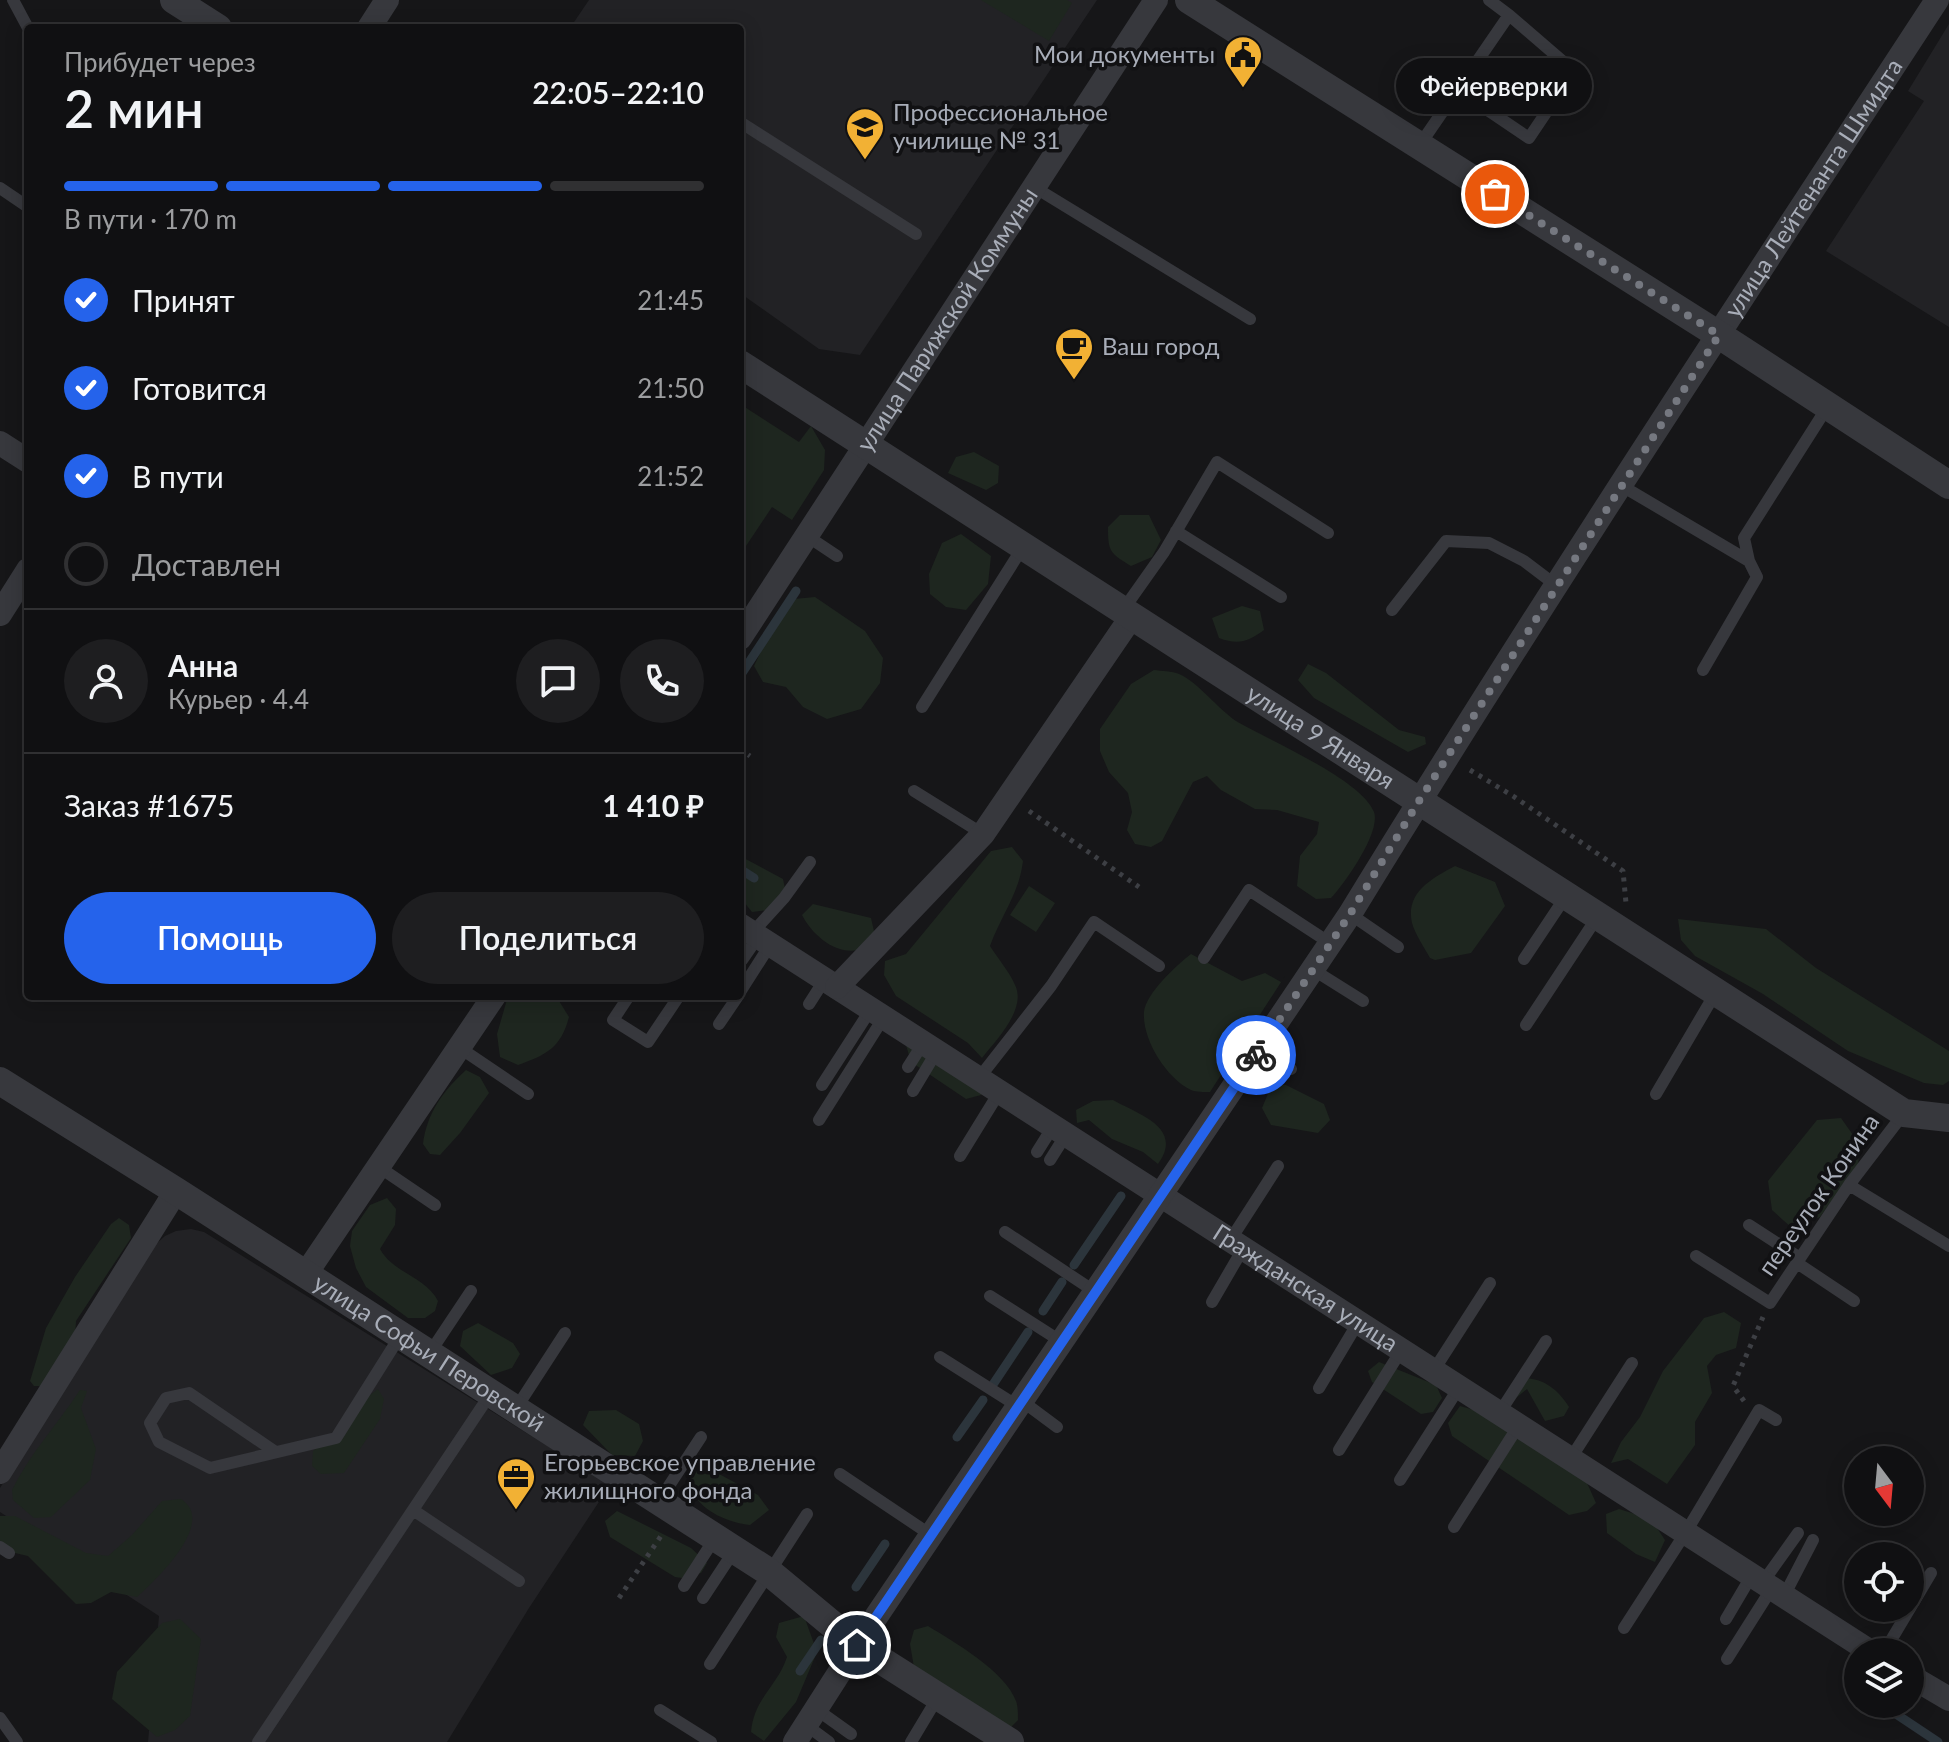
<!DOCTYPE html>
<html lang="ru">
<head>
<meta charset="utf-8">
<style>
	body { margin:0; font-family:Lato,sans-serif; background:#1e1e20; color:#f1f3f6; height:100vh; display:flex; flex-direction:column; font-size:30px; white-space:nowrap }
	* { box-sizing:border-box; margin:0 }
	p { font-size:26px; color:#9c9d9f }
	.icon { flex:none; width:44px; height:44px; fill:none; stroke:currentColor; stroke-width:2; stroke-linecap:round; stroke-linejoin:round }
	.map { position:relative; flex:1; overflow:hidden }
	.panel { position:absolute; left:24px; top:24px; width:720px; height:976px; display:flex; flex-direction:column; background:#101012; border-radius:8px; box-shadow:0 4px 20px #0003,0 0 0 2px #303032 }
	.panel>* { flex:none }
	.needle { width:52px; rotate:164deg }
	.buttons { position:absolute; left:1844px; top:1446px; display:grid; gap:16px }
	.buttons a { display:grid; place-items:center; width:80px; height:80px; border-radius:50%; background:#101012; box-shadow:0 4px 20px #0003,0 0 0 2px #303032; font-size:40px }
	.pin { position:absolute; display:grid; place-items:center; width:68px; height:68px; color:#fff; margin:-34px; border:4px solid #fff; border-radius:50%; box-shadow:0 2px 8px #0007 }
	.courier { position:absolute; display:grid; place-items:center; width:80px; height:80px; margin:-40px; border:6px solid #2563eb; border-radius:50%; background:#fff; color:#222; box-shadow:0 2px 10px #0007 }
	.bubble { position:absolute; height:56px; border-radius:28px; background:#101012; box-shadow:0 4px 20px #0003,0 0 0 2px #303032; font-size:26px; font-weight:600; line-height:56px; text-align:center }
	.head em { font-style:normal; font-weight:600 }
	.head div { display:flex; flex-direction:column-reverse }
	.head { display:flex; align-items:center; justify-content:space-between; height:136px; padding:0 40px }
	h1 { font-size:52px; font-weight:600; line-height:60px }
	.bar { display:grid; grid-template-columns:repeat(4,1fr); gap:12px 8px; align-content:center; height:96px; padding:0 40px }
	.bar i { height:10px; border-radius:6px; background:#303032 }
	.bar .current { background:#2563eb }
	.bar p { grid-column:span 4 }
	.line { display:flex; align-items:center; gap:20px; padding:0 40px; border-top:2px solid #303032 }
	.line div { flex:1 }
	.round { display:grid; place-items:center; flex:none; width:84px; height:84px; border-radius:42px; background:#1e1e20 }
	ol { padding:0 40px; list-style:none }
	li { display:flex; align-items:center; gap:24px; height:88px }
	li p { margin-inline-start:auto }
	li .icon { padding:8px; border-radius:50%; background:#2563eb; color:#fff; stroke-width:4 }
	li:last-child { color:#9c9d9f }
	li i { width:44px; height:44px; border:4px solid #303032; border-radius:50% }
	.cta { display:flex; gap:16px; margin-top:auto; padding:16px 40px }
	.cta a { flex:1; height:92px; border-radius:48px; background:#2563eb; color:#fff; font-size:32px; font-weight:600; line-height:92px; text-align:center }
	.cta a+a { background:#1e1e20; color:#f1f3f6 }
	.map>svg:first-child { display:block }
	.built { fill:#222225 }
	.green { fill:#1e261f }
	.lines { fill:none; stroke-linecap:round; stroke-linejoin:round }
	.stream { stroke:#2c353c; stroke-width:9 }
	.path { stroke:#3d3f44; stroke-width:5; stroke-dasharray:4 6; stroke-linecap:butt }
	.service { stroke:#37383d; stroke-width:12 }
	.minor { stroke:#37383d; stroke-width:24 }
	.tertiary { stroke:#37383d; stroke-width:28 }
	.done { stroke:#757880; stroke-width:8; stroke-dasharray:0 14.4 }
	.route { stroke:#2563eb; stroke-width:10 }
	.labels { text-anchor:middle; stroke-width:7; stroke-linejoin:round; paint-order:stroke }
	.poi-label { font-size:24px; fill:#a8adb8; stroke:#111113; text-anchor:start }
	.street-label { font-size:24px; fill:#a8adb8; stroke:#111113 }
</style>
</head>
<body>
<div class="map">
<svg width="1949" height="1742" viewBox="0 0 1949 1742">
	<rect width="100%" height="100%" fill="#161618"/>
	<path class="built" d="M589 0H1097L860 355 819 349 740 293V28H570Z
		M1949 24V327L1826 251 1924 101 1908 91Z
		M191 1229 204 1232 610 1485 529 1608 447 1742H148L159 1616 0 1512V1488L156 1244 165 1236 176 1231Z"/>
	<path class="green" d="M981 0H1067L1072 3 1049 41Z
		M740 404 799 442 811 426 825 450 824 470 792 520 772 507 740 555Z
		M974 452 999 466 998 483 986 490 948 473 956 457Z
		M1120 515H1149L1161 540 1152 557 1131 566C1110 553 1108 552 1108 527Z
		M961 534 991 556 988 584 966 610 946 607 930 594 929 574 942 543Z
		M815 597 865 631 883 658 880 683 861 709 827 719 803 707 786 687 763 682 754 666 777 618 794 599Z
		M1242 606 1260 611 1264 630C1248 642 1238 645 1219 638L1212 618Z
		M1308 664 1326 673 1399 730 1425 737 1426 744 1408 752 1314 698 1298 680Z
		M1154 670C1161 671 1172 671 1179 674 1199 683 1217 708 1236 721 1268 740 1361 779 1374 812 1381 832 1345 883 1331 898L1316 899 1297 886 1300 856 1317 834 1319 822 1277 810 1255 809 1221 790 1207 776 1193 782 1162 841 1151 847 1135 844 1127 830 1132 812 1128 793 1109 772 1100 751V729L1131 684Z
		M1012 847 1023 861C1019 894 1001 916 990 946 998 959 1009 971 1015 985 1027 1009 996 1040 982 1058L968 1043 896 996 884 975 885 961 906 954 991 851Z
		M740 856 783 879 786 894 777 909 752 912 740 897Z
		M1455 866 1495 882 1505 906 1471 953 1435 960 1430 958C1424 947 1415 934 1412 923 1405 892 1433 878 1455 866Z
		M1029 886 1055 903 1036 932 1010 915Z
		M813 904 871 918 876 940C850 965 816 942 802 915Z
		M1678 919 1766 929 1816 968 1949 1051V1081L1943 1085 1924 1083 1848 1051 1763 994 1695 956 1681 940Z
		M1191 954 1242 981 1265 973 1281 982 1285 976 1210 1092C1204 1092 1196 1092 1191 1090 1166 1078 1142 1039 1144 1012 1146 993 1177 965 1191 954Z
		M508 996H556L569 1017C561 1048 546 1055 518 1065L500 1057 497 1034Z
		M906 1045 989 1083 981 1095 966 1099 911 1062Z
		M466 1070 480 1077 489 1093 460 1133 440 1155 430 1154 423 1144C427 1113 443 1091 466 1070Z
		M1272 1084 1286 1085 1324 1104 1330 1120 1318 1133 1271 1125 1262 1108Z
		M1113 1100C1140 1115 1184 1128 1158 1164L1143 1152 1112 1139 1089 1120 1077 1123 1076 1110 1093 1101Z
		M1841 1118 1860 1145 1858 1165 1820 1217 1793 1229 1772 1210 1768 1181 1817 1120Z
		M387 1198 396 1209 395 1225 380 1249C393 1273 426 1277 438 1301L435 1311 425 1318H408L366 1287 356 1268 350 1246 352 1231 370 1205Z
		M119 1218 129 1225 131 1238 76 1321 75 1337 42 1386H34L30 1381 46 1328 75 1277 111 1224Z
		M1724 1312 1741 1323 1736 1348 1716 1355 1707 1366 1712 1393 1695 1422V1445L1667 1484 1628 1459 1611 1463 1621 1442 1640 1417 1663 1371 1704 1318Z
		M478 1323 513 1343 520 1354 512 1368 491 1375 460 1346 463 1331Z
		M1379 1362 1436 1385 1442 1398 1433 1412 1421 1414 1372 1382 1368 1371Z
		M1522 1378C1543 1378 1558 1389 1569 1407L1564 1416 1545 1421 1527 1389 1516 1398Z
		M378 1389 384 1399 380 1419 344 1473 321 1474 312 1466 313 1451C336 1432 353 1406 378 1389Z
		M80 1390 87 1391 81 1408 96 1449 90 1480 51 1517 34 1518 13 1500 12 1490C30 1453 58 1424 80 1390Z
		M1460 1406 1492 1415 1583 1474 1596 1503 1587 1511 1569 1515 1452 1436 1448 1423Z
		M616 1410 639 1424 643 1441 635 1456 612 1455 583 1425 589 1411Z
		M708 1468 758 1495 769 1510 750 1525C730 1523 703 1512 693 1493 690 1488 691 1479 690 1473Z
		M181 1499C217 1522 157 1579 137 1597L111 1592 91 1603 76 1604 28 1556 15 1553 0 1544V1516H15L86 1553 108 1556 132 1535 162 1501Z
		M1619 1509 1651 1519 1665 1540 1655 1562 1636 1554 1607 1533 1606 1514Z
		M617 1511 691 1548 707 1563 701 1573 682 1578 675 1577 610 1537 605 1521Z
		M804 1616 817 1652 796 1702 764 1741 751 1732C754 1698 777 1687 787 1657L776 1637 779 1623Z
		M180 1619 201 1639 190 1716 175 1730 157 1737 112 1699 117 1672 162 1623Z
		M928 1626C954 1642 1005 1671 1016 1701 1018 1706 1018 1714 1018 1720L1009 1729 915 1673 910 1644 914 1630Z"/>
	<g class="lines">
		<path class="stream" d="M740 676 796 591
			M740 869 754 878
			M1074 1265 1121 1196
			M1043 1311 1062 1282
			M994 1383 1028 1332
			M957 1437 983 1400
			M856 1587 885 1544
			M800 1671 821 1640
			M1881 1704 1938 1742"/>
		<path class="path" d="M740 480 744 483
			M740 749 750 756
			M1470 770 1513 796 1623 871 1626 903
			M1029 811 1139 887
			M1744 1401 1733 1386 1763 1317
			M619 1598 663 1533"/>
		<path class="service" d="M13 0 28 28
			M1489 0 1509 15
			M740 122 916 234
			M1419 146C1449 102 1479 59 1509 15L1574 71 1529 138 1458 90
			M1034 187 1250 319
			M0 188 28 207
			M1622 486 1749 561
			M1176 531 1281 597
			M807 536 837 556
			M1123 610 1164 552 1217 462 1328 533
			M1392 610 1446 541 1489 543 1524 561 1557 586
			M1703 670 1757 577 1749 561 1744 538 1828 406
			M922 707 1023 547
			M914 791 983 834
			M1350 914 1398 947
			M752 933 784 898 810 862
			M1204 958 1249 890 1330 943
			M1524 959 1566 896
			M742 960 758 937
			M1312 969 1363 1001
			M740 992 770 945
			M629 996 613 1020 648 1042 679 996
			M809 1004 825 979
			M719 1024 738 996
			M1526 1025 1598 916
			M1261 1047 1291 1069
			M460 1048 528 1094
			M908 1067 924 1042
			M979 1078 1051 986 1094 922 1159 966
			M822 1085 871 1009
			M913 1091 937 1051
			M1656 1094 1716 992
			M819 1120 884 1017
			M1037 1152 1054 1125
			M960 1156 1000 1091
			M1050 1160 1067 1133
			M379 1167 435 1205
			M1849 1185 1949 1246
			M1749 1225 1800 1258
			M1005 1232 1094 1291
			M1231 1239 1278 1166
			M1696 1256 1770 1303 1849 1185 1904 1113
			M1797 1263 1854 1301
			M990 1296 1062 1342
			M1212 1302 1244 1247
			M429 1354 471 1291
			M940 1357 1019 1407
			M1434 1370 1490 1283
			M1319 1388 1359 1321
			M1022 1401 1057 1427
			M515 1410 565 1333
			M1500 1412 1546 1341
			M1339 1450 1402 1349
			M274 1451 189 1393 166 1398 150 1423 159 1442 210 1468 336 1438 400 1336
			M1571 1458 1632 1363
			M840 1474 931 1535
			M1400 1480 1460 1386
			M659 1501 701 1437
			M413 1510 519 1581
			M1454 1527 1519 1425
			M0 1547 9 1553
			M1763 1582 1798 1533
			M684 1586 715 1538
			M1784 1596 1813 1540
			M703 1598 734 1551
			M1726 1619 1752 1575
			M1624 1628 1686 1532 1759 1410 1776 1420
			M1884 1652 1931 1573
			M1727 1659 1772 1588
			M710 1664 807 1514
			M816 1709 851 1734
			M660 1710 711 1742
			M0 1718 17 1742
			M806 1725 829 1742
			M258 1742 491 1393
			M911 1742 938 1697"/>
		<g class="minor">
			<path d="M369 28 387 0"/>
			<path d="M0 443 28 461"/>
			<path d="M0 614 28 570"/>
			<path id="s1" d="M740 638 1156 0"/>
			<path id="s2" d="M740 925 1871 1652"/>
			<path d="M837 987 983 834 1132 616"/>
			<path d="M305 1275 494 996"/>
			<path d="M0 1472 176 1191"/>
			<path d="M1910 1676 1949 1699"/>
			<path id="s3" d="M795 1742 857 1645 1350 914C1539 605 1739 303 1937 0"/>
		</g>
		<g class="tertiary">
			<path d="M174 0 218 28"/>
			<path d="M1189 0 1719 335 1949 485"/>
			<path id="s4" d="M740 364 1904 1113 1949 1118"/>
			<path id="s5" d="M0 1081 176 1191 769 1572 857 1645 1010 1742"/>
		</g>
	</g>
	<g class="lines">
		<path class="done" d="M1256 1055 1350 914 1419 801 1719 335 1495 194"/>
		<path class="route" d="M857 1645 1256 1055"/>
	</g>
	<defs>
		<symbol id="civic-pin" viewBox="-11 -11 22 30"><path d="M0 17L-7.5 6A9.5 9.5 0 1 1 7.5 6Z" fill="#f2b134" stroke="#111113"/><path d="M-.6-6.5H3V-4.5H.6V-3L4-1V1h2V6H-6V1h2V-1L-.6-3ZM-1.2 2.5V6h2.4V2.5Z" fill="#111"/></symbol>
		<symbol id="university-pin" viewBox="-11 -11 22 30"><path d="M0 17L-7.5 6A9.5 9.5 0 1 1 7.5 6Z" fill="#f2b134" stroke="#111113"/><path d="M0-5L7-2L0 1L-7-2ZM-4 1L0 2.5L4 1V4Q0 6-4 4Z" fill="#111"/></symbol>
		<symbol id="cafe-pin" viewBox="-11 -11 22 30"><path d="M0 17L-7.5 6A9.5 9.5 0 1 1 7.5 6Z" fill="#f2b134" stroke="#111113"/><path d="M-5.5-4.5H6V0H3Q3 3.5 0 3.5H-2.5Q-5.5 3.5-5.5 0ZM3-3.2v2h1.7v-2ZM-6 4.5H4V6H-6Z" fill="#111"/></symbol>
		<symbol id="office-pin" viewBox="-11 -11 22 30"><path d="M0 17L-7.5 6A9.5 9.5 0 1 1 7.5 6Z" fill="#f2b134" stroke="#111113"/><path d="M-6-3h4V-5.5h4V-3h4V5H-6ZM-1-4.5V-3h2v-1.5ZM-6 0V1H6V0Z" fill="#111"/></symbol>
	</defs>
	<g fill-rule="evenodd">
		<use href="#civic-pin" x="1221" y="33" width="44" height="60"/>
		<use href="#university-pin" x="843" y="105" width="44" height="60"/>
		<use href="#cafe-pin" x="1052" y="325" width="44" height="60"/>
		<use href="#office-pin" x="494" y="1455" width="44" height="60"/>
	</g>
	<g class="labels">
		<g class="poi-label">
			<text x="1215" y="63" text-anchor="end">Мои документы</text>
			<text x="893" y="121">Профессиональное<tspan x="893" dy="28">училище № 31</tspan></text>
			<text x="1102" y="355">Ваш город</text>
			<text x="544" y="1471">Егорьевское управление<tspan x="544" dy="28">жилищного фонда</tspan></text>
		</g>
		<g class="street-label">
			<text dy="8" stroke="none"><textPath href="#s3" startOffset="1858">улица Лейтенанта Шмидта</textPath></text>
			<text dy="8" stroke="none"><textPath href="#s1" startOffset="380">улица Парижской Коммуны</textPath></text>
			<text dy="8" stroke="none"><textPath href="#s4" startOffset="690">улица 9 Января</textPath></text>
			<text transform="translate(1819 1195) rotate(-55)" y="8">переулок Конина</text>
			<text dy="8" stroke="none"><textPath href="#s2" startOffset="672">Гражданская улица</textPath></text>
			<text dy="8" stroke="none"><textPath href="#s5" startOffset="508">улица Софьи Перовской</textPath></text>
		</g>
	</g>
</svg>
<div class="buttons">
<a><svg class="needle" viewBox="-14 -14 28 28"><path d="M0-13l5 13h-10z" fill="#e53935"/><path d="M0 13l5-13h-10z" fill="#9c9d9f"/></svg></a>
<a><svg class="icon" aria-label="locate" viewBox="0 0 24 24"><circle cx="12" cy="12" r="6"/><path d="M12 2v4M12 18v4M2 12h4M18 12h4"/></svg></a>
<a><svg class="icon" aria-label="layers" viewBox="0 0 24 24"><path d="M12 4l9 5-9 5-9-5zM3 14l9 5 9-5"/></svg></a>
</div>
<div class="pin" style="left:1495px;top:194px;background:#ea580c"><svg class="icon" aria-label="bag" viewBox="0 0 24 24"><path d="M5 8h14l-1 12H6zM9 8a3 3 0 0 1 6 0"/></svg></div>
<div class="pin" style="left:857px;top:1645px;background:#1f2937"><svg class="icon" aria-label="home" viewBox="0 0 24 24"><path d="M3 11l9-7 9 7M6 9v11h12V9"/></svg></div>
<div class="courier" style="left:1256px;top:1055px"><svg class="icon" aria-label="bike" viewBox="0 0 24 24"><circle cx="6" cy="16" r="4"/><circle cx="18" cy="16" r="4"/><path d="M6 16l4-8h5l3 8M10 8l3 8H6M13 5h3"/></svg></div>
<div class="bubble" style="left:1396px;top:58px;width:196px">Фейерверки</div>
<section class="panel">
<div class="head"><div><h1>2 мин</h1><p>Прибудет через</p></div><em>22:05–22:10</em></div>
<div class="bar"><i class="current"></i><i class="current"></i><i class="current"></i><i></i><p>В пути · 170 m</p></div>
<ol>
<li><svg class="icon" aria-label="check" viewBox="0 0 24 24"><path d="M5 12l5 5 9-10"/></svg>Принят<p>21:45</p></li>
<li><svg class="icon" aria-label="check" viewBox="0 0 24 24"><path d="M5 12l5 5 9-10"/></svg>Готовится<p>21:50</p></li>
<li><svg class="icon" aria-label="check" viewBox="0 0 24 24"><path d="M5 12l5 5 9-10"/></svg>В пути<p>21:52</p></li>
<li><i></i>Доставлен</li>
</ol>
<div class="line" style="height:144px"><a class="round"><svg class="icon" aria-label="person" viewBox="0 0 24 24"><circle cx="12" cy="8" r="4"/><path d="M4 21q1-7 8-7t8 7"/></svg></a><div><b>Анна</b><p>Курьер · 4.4</p></div><a class="round"><svg class="icon" aria-label="chat" viewBox="0 0 24 24"><path d="M4 5h16v11H9l-5 4z"/></svg></a><a class="round"><svg class="icon" aria-label="phone" viewBox="0 0 24 24"><path d="M5 4h4l2 5-3 2q2 4 5 5l2-3 5 2v4C11 20 4 13 5 4z"/></svg></a></div>
<div class="line" style="height:104px"><div>Заказ #1675</div><b>1 410 ₽</b></div>
<div class="cta"><a>Помощь</a><a>Поделиться</a></div>
</section>
</div>
</body>
</html>
